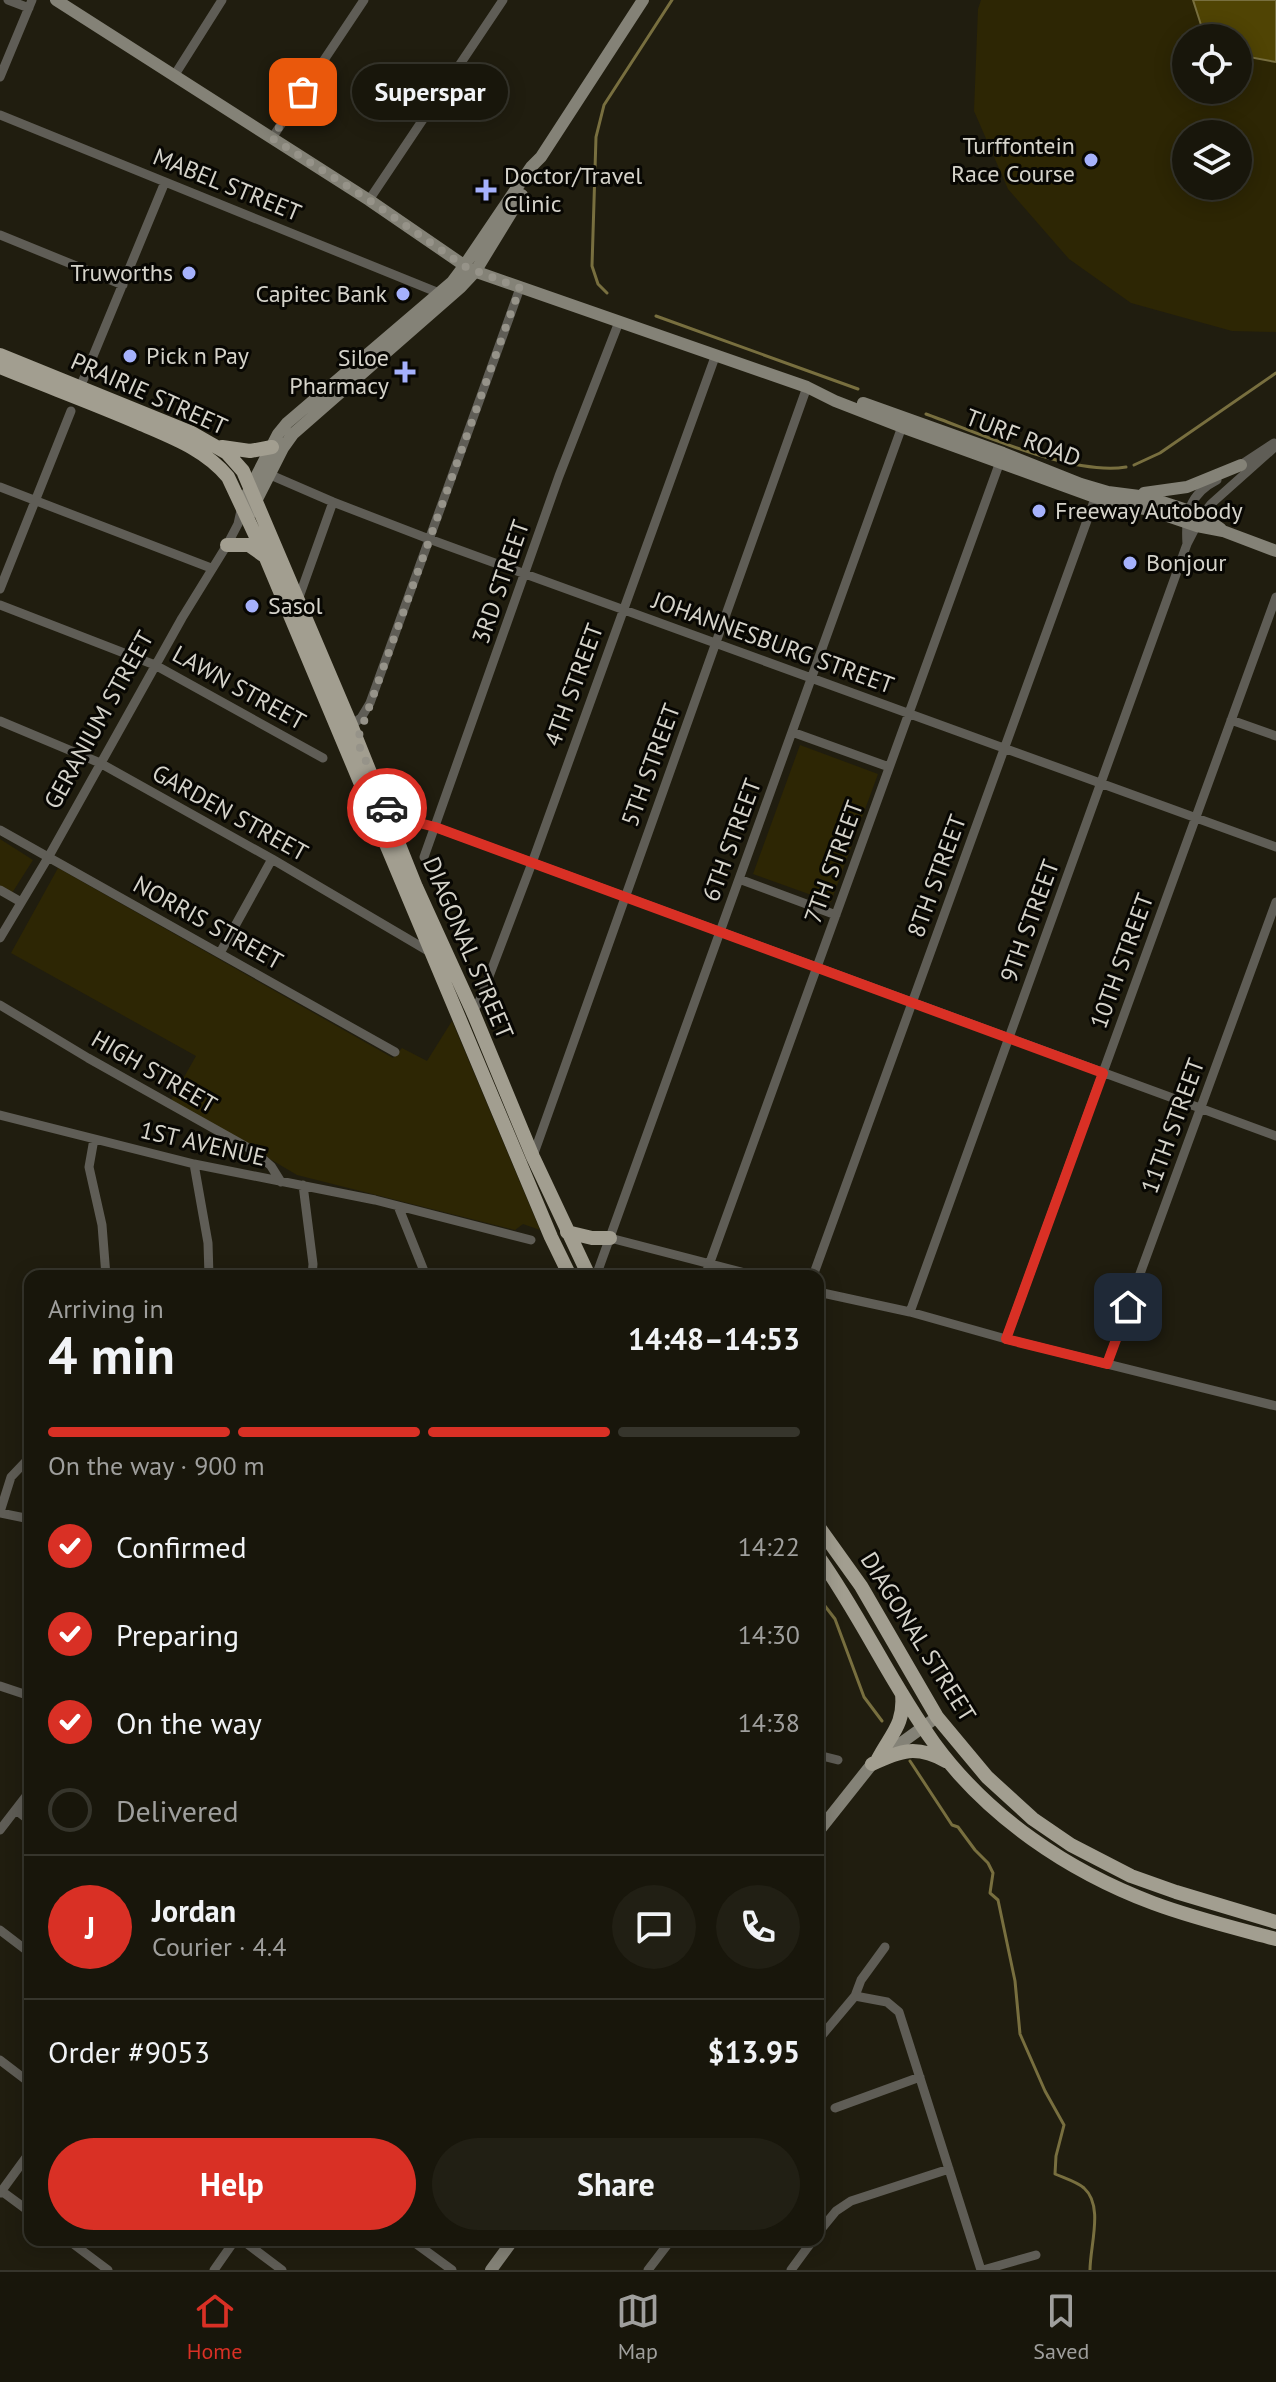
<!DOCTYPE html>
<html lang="en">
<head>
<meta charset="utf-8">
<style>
	body { margin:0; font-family:"PT Sans",sans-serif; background:#211f14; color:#f1f3f6; height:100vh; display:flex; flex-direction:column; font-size:30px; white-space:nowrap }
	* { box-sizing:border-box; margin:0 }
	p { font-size:26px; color:#9f9f9d }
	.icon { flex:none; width:44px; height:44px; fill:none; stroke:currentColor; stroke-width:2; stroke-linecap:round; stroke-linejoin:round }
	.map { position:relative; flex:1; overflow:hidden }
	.side { position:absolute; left:24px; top:1270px; width:800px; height:976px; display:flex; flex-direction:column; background:#18160b; border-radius:16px; box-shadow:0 4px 20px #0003,0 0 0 2px #36352c }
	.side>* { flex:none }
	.controls { position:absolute; left:1172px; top:24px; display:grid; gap:16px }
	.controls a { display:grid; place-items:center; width:80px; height:80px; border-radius:50%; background:#18160b; box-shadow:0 4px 20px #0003,0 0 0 2px #36352c; font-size:40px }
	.pin { position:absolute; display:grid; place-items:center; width:68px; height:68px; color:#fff; margin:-34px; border-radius:16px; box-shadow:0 4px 12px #0006 }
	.courier { position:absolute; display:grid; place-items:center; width:80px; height:80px; margin:-40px; border:6px solid #d93025; border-radius:50%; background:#fff; color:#222; box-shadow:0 2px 10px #0007 }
	.bubble { position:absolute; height:56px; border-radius:28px; background:#18160b; box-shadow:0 4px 20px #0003,0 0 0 2px #36352c; font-size:26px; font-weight:700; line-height:56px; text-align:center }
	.overview em { font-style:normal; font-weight:700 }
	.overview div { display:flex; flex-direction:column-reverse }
	.overview { display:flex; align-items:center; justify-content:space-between; height:136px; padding:0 24px }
	h1 { font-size:52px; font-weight:700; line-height:60px }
	.bar { display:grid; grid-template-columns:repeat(4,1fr); gap:12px 8px; align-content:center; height:96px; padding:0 24px }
	.bar i { height:10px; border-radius:6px; background:#36352c }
	.bar .on { background:#d93025 }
	.bar p { grid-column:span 4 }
	.line { display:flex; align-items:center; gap:20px; padding:0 24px; border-top:2px solid #36352c }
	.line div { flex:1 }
	.round { display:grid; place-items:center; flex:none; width:84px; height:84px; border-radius:42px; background:#211f14 }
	ol { padding:0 24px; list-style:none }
	li { display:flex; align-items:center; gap:24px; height:88px }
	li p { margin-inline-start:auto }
	li .icon { padding:8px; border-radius:50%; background:#d93025; color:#fff; stroke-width:4 }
	li:last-child { color:#9f9f9d }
	li i { width:44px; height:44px; border:4px solid #36352c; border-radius:50% }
	.action { display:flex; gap:16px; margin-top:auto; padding:16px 24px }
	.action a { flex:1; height:92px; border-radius:48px; background:#d93025; color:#fff; font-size:32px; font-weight:700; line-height:92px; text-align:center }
	.action a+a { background:#211f14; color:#f1f3f6 }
	.tabs { display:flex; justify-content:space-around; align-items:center; height:112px; border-top:2px solid #36352c; background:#18160b; font-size:22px; color:#9f9f9d }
	.tabs a { display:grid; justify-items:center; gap:4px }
	.tabs .on { color:#d93025 }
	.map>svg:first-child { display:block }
	.green { fill:#2d2604; fill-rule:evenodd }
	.water { fill:#504404; stroke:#786f3f; stroke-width:2 }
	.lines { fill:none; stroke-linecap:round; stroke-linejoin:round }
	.stream { stroke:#786f3f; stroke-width:3 }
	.street { stroke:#5f5d56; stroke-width:9 }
	.secondary { stroke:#848277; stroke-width:12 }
	.primary { stroke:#a29e90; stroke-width:14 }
	.done { stroke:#969389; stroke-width:8; stroke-dasharray:0 14.4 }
	.route { stroke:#d93025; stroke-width:10 }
	.poi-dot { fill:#a5b1fc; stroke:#080703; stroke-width:3 }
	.labels { text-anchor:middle; stroke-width:6; stroke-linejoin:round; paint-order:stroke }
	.poi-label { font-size:24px; fill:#d5d3ca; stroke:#080703; text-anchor:start }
	.street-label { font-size:24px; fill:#d5d3ca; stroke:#080703 }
</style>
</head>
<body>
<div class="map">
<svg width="1276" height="2270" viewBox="0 0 1276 2270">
	<rect width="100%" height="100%" fill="#201d0f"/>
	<path class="green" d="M981 0H1276V332L1232 331 1131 303 1069 259 1008 189 974 111 978 9ZM1186 38H1238V90H1186ZM1186 134H1238V186H1186Z
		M800 745 878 774 831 902 753 874Z
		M0 839 33 860 12 893 0 886Z
		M58 868 393 1058 402 1048 427 1061 452 1021 540 1230 523 1224 515 1230 297 1175 171 1100 196 1056 11 953Z"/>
	<path class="water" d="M1193 0H1276V62L1238 55V38H1211L1203 31Z"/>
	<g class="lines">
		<path class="stream" d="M607 293 598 284 592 266 596 137 604 105 672 0
			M656 316 858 389
			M926 414C979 433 1072 476 1126 467
			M1134 465 1160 453 1276 373
			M818 1597 835 1619 864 1697 882 1721
			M910 1761 952 1825 958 1827 975 1850 988 1863 993 1873 990 1893 998 1900 1015 1981 1020 2034 1045 2091 1064 2125 1056 2156 1055 2174C1064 2178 1077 2182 1084 2188 1104 2206 1090 2245 1090 2270"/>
		<path class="street" d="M8 0 29 8
			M174 76 222 0
			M0 77 32 0
			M0 115 439 293
			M272 138 364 0
			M369 200 503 0
			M0 235 123 285
			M79 390 165 182
			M1236 468 1274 443
			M266 473 333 502 429 539 1276 847
			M0 487 211 568
			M1187 544C1185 514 1189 494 1217 480
			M0 589 71 411
			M298 600 333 502
			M0 605 155 665 323 758
			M1231 720 1276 736
			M0 721 100 763 272 859 430 952
			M350 726 361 718 370 703 520 288
			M792 732 889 767
			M387 808 400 818 435 827 1276 1136
			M0 830 395 1052
			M424 857 559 476 619 322
			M739 879 836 915
			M0 890 21 902
			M0 938 49 856 182 618 227 545 238 524 242 506
			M220 953 272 859
			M0 1005 88 1058 254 1151 271 1166 281 1182
			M471 1014 480 1000 532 863 715 357
			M0 1115 194 1164 375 1200 531 1240
			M94 1139 89 1167 102 1225 106 1276
			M533 1156 807 387
			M194 1164 208 1243 209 1276
			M303 1185 313 1264 312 1276
			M398 1206 426 1276
			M610 1238 757 1276
			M596 1276 904 421
			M705 1276 1001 459
			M813 1276 1097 493
			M818 1292 910 1312 1006 1339 1276 1406
			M910 1312 1187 544 1202 515 1211 504 1276 446
			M1006 1339 1276 597
			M1107 1364 1276 902
			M0 1512 11 1477 30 1457
			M0 1513 30 1519
			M0 1686 30 1696
			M818 1755 838 1760
			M16 1810 30 1821
			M0 1830 30 1791
			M0 1930 30 1953
			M855 1996 887 2002 899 2012 981 2270
			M818 2040 855 1996 861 1980 885 1947
			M0 2060 30 2083
			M835 2108 920 2077
			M0 2190 30 2212
			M0 2193 30 2152
			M818 2233 836 2211 851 2201 949 2169
			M68 2240 108 2270
			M242 2240 282 2270
			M411 2240 452 2270
			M214 2270 235 2240
			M648 2270 671 2240
			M791 2270 813 2240
			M983 2270 1036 2255"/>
		<path class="secondary" d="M56 0 369 200 471 270 807 387 835 401 902 427 1095 497 1114 503 1150 510 1197 526 1223 531 1276 551
			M863 403 1003 453 1081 484 1108 492 1147 497 1202 515 1221 529
			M1144 493 1187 487 1241 465
			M242 504 278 434 287 423 452 282 464 266 531 167 541 157 643 0
			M248 517 283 448 293 434 461 287 475 272 522 195
			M818 1832 872 1764 937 1717
			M491 2270 513 2240"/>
		<path class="primary" d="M0 355 192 433 227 453 243 471 351 725 416 887 473 1012 533 1157 589 1276
			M0 367C46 386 93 403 139 423 171 437 205 449 228 477L266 558 551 1237 570 1276
			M222 447 250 451 272 447
			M227 545H249L263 555
			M567 1232 592 1238H610
			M818 1526 861 1586 937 1717 987 1777 1033 1819 1071 1845 1131 1876 1176 1892 1276 1922
			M818 1556C861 1616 891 1684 934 1743 988 1817 1068 1871 1153 1903 1193 1918 1235 1928 1276 1939
			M878 1759C891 1734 905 1724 902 1694
			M872 1764C901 1750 917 1745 946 1761"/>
	</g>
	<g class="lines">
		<path class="done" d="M303 92 272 138 369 200 464 266 520 288 357 741 387 808"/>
		<path class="route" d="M387 808 400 818 435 827 1103 1073 1006 1339 1107 1364 1128 1307"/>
	</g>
	<g class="poi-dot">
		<circle cx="1091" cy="160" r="8"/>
		<path d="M482 178h8v8h8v8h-8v8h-8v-8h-8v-8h8z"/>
		<circle cx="189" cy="273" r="8"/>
		<circle cx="403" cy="294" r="8"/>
		<circle cx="130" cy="356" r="8"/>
		<path d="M401 360h8v8h8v8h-8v8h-8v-8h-8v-8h8z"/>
		<circle cx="1039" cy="511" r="8"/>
		<circle cx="1130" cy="563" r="8"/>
		<circle cx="252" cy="606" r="8"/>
	</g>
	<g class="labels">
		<g class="poi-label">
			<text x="1075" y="154" text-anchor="end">Turffontein<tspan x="1075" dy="28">Race Course</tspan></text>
			<text x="504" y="184">Doctor/Travel<tspan x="504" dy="28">Clinic</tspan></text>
			<text x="173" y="281" text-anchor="end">Truworths</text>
			<text x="387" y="302" text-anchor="end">Capitec Bank</text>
			<text x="146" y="364">Pick n Pay</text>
			<text x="389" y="366" text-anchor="end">Siloe<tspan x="389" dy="28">Pharmacy</tspan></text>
			<text x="1055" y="519">Freeway Autobody</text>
			<text x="1146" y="571">Bonjour</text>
			<text x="268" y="614">Sasol</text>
		</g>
		<g class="street-label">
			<text transform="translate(227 185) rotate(22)" y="8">MABEL STREET</text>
			<text transform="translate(149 394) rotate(24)" y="8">PRAIRIE STREET</text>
			<text transform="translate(1023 438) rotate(21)" y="8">TURF ROAD</text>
			<text transform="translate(501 582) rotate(-71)" y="8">3RD STREET</text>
			<text transform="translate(773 643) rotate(20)" y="8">JOHANNESBURG STREET</text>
			<text transform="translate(574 685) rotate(-70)" y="8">4TH STREET</text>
			<text transform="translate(239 688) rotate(29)" y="8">LAWN STREET</text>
			<text transform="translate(99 720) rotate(-61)" y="8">GERANIUM STREET</text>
			<text transform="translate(651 765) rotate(-70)" y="8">5TH STREET</text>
			<text transform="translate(230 813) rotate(29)" y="8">GARDEN STREET</text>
			<text transform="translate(732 840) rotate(-70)" y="8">6TH STREET</text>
			<text transform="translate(834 862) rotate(-70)" y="8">7TH STREET</text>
			<text transform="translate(937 876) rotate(-70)" y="8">8TH STREET</text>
			<text transform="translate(1030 921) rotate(-70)" y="8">9TH STREET</text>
			<text transform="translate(208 923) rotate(29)" y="8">NORRIS STREET</text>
			<text transform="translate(468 948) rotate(67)" y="8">DIAGONAL STREET</text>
			<text transform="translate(1122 961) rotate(-70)" y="8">10TH STREET</text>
			<text transform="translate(154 1072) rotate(30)" y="8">HIGH STREET</text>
			<text transform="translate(1173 1126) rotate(-70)" y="8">11TH STREET</text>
			<text transform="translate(203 1144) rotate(13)" y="8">1ST AVENUE</text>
			<text transform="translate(918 1637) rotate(58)" y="8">DIAGONAL STREET</text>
		</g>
	</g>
</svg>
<div class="controls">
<a><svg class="icon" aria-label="locate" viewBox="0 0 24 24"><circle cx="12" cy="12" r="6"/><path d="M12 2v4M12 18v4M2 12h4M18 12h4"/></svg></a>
<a><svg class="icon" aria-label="layers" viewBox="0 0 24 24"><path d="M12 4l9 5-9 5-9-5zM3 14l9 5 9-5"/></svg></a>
</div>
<div class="pin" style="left:303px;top:92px;background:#ea580c"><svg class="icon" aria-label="bag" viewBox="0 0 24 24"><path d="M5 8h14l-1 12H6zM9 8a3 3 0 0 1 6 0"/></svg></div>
<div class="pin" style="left:1128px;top:1307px;background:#1f2937"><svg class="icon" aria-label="home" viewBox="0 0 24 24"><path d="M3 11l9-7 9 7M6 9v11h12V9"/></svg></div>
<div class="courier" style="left:387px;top:808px"><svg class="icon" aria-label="car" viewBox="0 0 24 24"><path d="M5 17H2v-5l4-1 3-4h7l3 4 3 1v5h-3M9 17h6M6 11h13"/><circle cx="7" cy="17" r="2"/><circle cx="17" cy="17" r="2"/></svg></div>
<div class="bubble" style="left:352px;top:64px;width:156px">Superspar</div>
<section class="side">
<div class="overview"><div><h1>4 min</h1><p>Arriving in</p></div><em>14:48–14:53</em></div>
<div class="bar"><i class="on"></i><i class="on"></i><i class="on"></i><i></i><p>On the way · 900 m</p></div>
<ol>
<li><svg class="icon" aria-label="check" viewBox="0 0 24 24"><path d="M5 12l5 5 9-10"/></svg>Confirmed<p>14:22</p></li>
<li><svg class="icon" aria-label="check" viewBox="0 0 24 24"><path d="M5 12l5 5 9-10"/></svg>Preparing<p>14:30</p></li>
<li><svg class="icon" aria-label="check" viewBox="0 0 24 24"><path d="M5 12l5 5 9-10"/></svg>On the way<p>14:38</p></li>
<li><i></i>Delivered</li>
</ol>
<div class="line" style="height:144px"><b class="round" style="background:#d93025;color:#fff">J</b><div><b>Jordan</b><p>Courier · 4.4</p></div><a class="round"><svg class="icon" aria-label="chat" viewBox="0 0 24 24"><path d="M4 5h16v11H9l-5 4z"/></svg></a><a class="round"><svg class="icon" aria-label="phone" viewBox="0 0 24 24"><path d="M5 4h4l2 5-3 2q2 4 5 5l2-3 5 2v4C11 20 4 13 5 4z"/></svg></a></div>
<div class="line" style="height:104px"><div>Order #9053</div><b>$13.95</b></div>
<div class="action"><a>Help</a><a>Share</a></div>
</section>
</div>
<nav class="tabs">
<a class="on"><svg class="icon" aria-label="home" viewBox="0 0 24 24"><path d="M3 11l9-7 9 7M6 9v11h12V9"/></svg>Home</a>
<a><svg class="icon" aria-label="map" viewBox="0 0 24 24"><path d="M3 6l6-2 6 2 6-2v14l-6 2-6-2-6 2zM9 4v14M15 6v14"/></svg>Map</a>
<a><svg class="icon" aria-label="saved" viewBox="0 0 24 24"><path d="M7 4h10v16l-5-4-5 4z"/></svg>Saved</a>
</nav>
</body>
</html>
